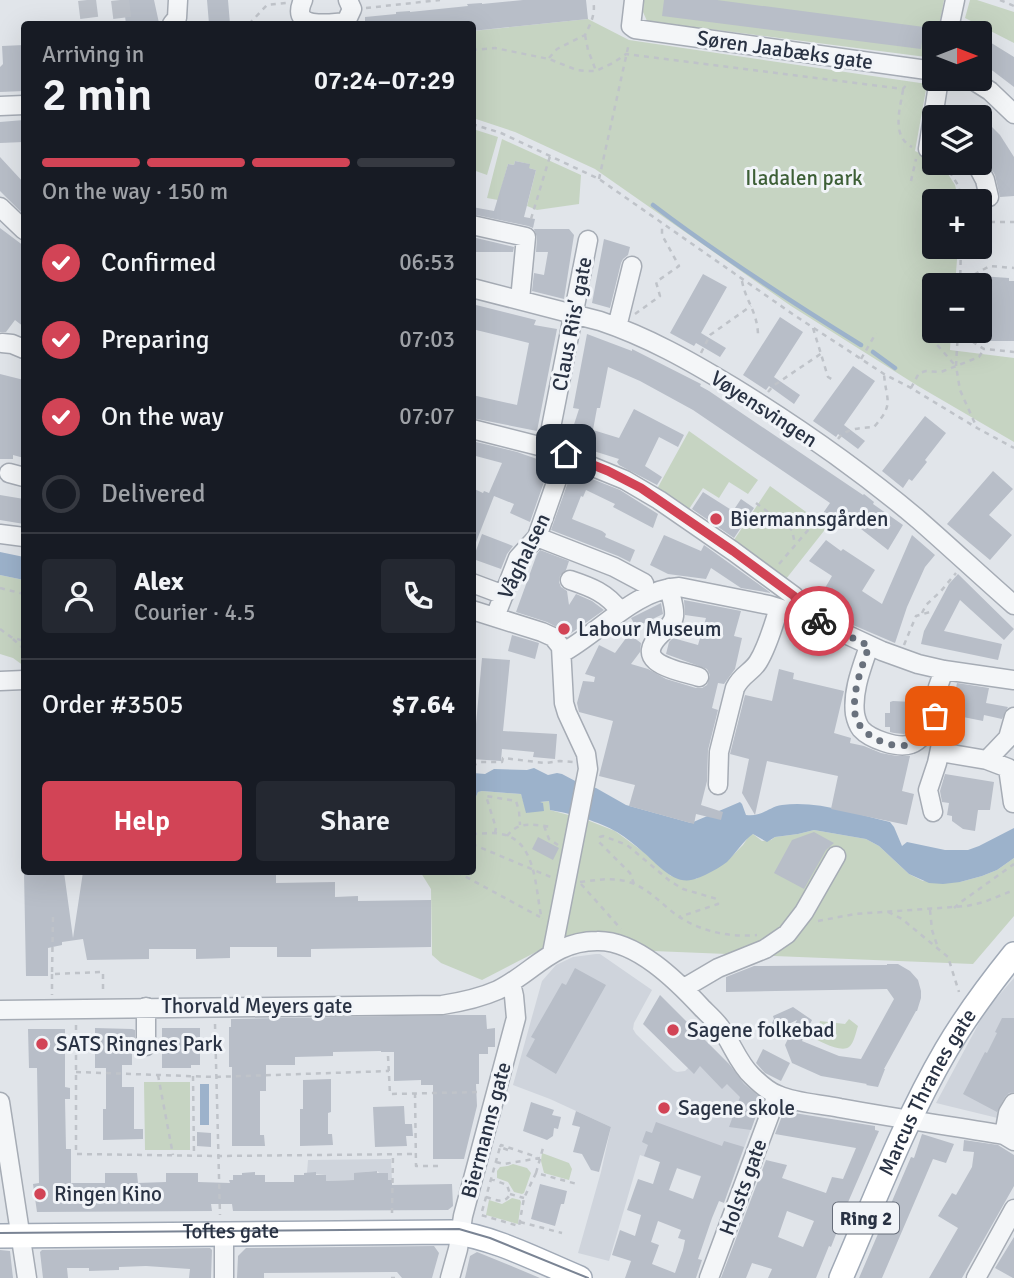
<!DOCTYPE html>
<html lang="en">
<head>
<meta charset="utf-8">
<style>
	body { margin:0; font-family:Signika,sans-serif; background:#242831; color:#f1f3f6; height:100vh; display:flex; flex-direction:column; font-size:26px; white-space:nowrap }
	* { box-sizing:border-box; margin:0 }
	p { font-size:23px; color:#9ea1a6 }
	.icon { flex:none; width:38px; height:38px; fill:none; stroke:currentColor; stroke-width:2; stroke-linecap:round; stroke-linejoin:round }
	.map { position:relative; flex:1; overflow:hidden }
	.details { position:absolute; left:21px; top:21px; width:455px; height:854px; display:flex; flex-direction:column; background:#171b24; border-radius:7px; box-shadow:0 7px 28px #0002 }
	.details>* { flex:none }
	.needle { width:46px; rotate:90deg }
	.buttons { position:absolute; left:922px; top:21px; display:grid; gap:14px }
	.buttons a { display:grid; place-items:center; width:70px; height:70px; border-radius:7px; background:#171b24; box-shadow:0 7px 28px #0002; font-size:35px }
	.pin { position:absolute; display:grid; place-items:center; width:60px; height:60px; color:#fff; margin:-30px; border-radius:14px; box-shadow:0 4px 10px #0006 }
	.courier { position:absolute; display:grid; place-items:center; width:70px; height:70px; margin:-35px; border:5px solid #d24456; border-radius:50%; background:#fff; color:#222; box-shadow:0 2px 9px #0007 }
	.summary em { font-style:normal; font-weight:600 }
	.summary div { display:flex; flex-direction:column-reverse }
	.summary { display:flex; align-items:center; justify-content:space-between; height:119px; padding:0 21px }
	h1 { font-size:46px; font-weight:600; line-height:52px }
	.bar { display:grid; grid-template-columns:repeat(4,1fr); gap:10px 7px; align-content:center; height:84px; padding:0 21px }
	.bar i { height:9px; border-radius:5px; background:#363941 }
	.bar .active { background:#d24456 }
	.bar p { grid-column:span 4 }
	.line { display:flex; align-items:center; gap:18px; padding:0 21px; border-top:2px solid #363941 }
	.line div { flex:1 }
	.round { display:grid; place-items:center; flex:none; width:74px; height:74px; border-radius:7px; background:#242831 }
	ol { padding:0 21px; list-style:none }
	li { display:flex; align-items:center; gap:21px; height:77px }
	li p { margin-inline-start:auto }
	li .icon { padding:7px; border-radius:50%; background:#d24456; color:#fff; stroke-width:4 }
	li:last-child { color:#9ea1a6 }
	li i { width:38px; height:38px; border:4px solid #363941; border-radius:50% }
	.cta { display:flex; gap:14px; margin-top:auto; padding:14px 21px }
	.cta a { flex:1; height:80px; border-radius:7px; background:#d24456; color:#fff; font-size:28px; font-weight:600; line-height:80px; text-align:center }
	.cta a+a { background:#242831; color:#f1f3f6 }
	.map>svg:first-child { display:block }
	.built { fill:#cfd4dc }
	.green { fill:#c6d4c2 }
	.water { fill:#9cb2cb }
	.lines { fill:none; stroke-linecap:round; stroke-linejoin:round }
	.stream { stroke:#9cb2cb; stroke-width:4.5 }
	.building { fill:#b8bec8; fill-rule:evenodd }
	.minor-tunnel { stroke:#bcc1c9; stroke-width:18; stroke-dasharray:18 9; stroke-linecap:butt }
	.minor-casing { stroke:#a6acb5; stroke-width:21 }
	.major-casing { stroke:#a0a9b6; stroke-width:26 }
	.path { stroke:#bfc3c9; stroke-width:2.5; stroke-dasharray:5 5; stroke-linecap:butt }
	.minor { stroke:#f4f6f8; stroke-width:18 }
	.major { stroke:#fff; stroke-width:23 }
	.tram { stroke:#7a8494; stroke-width:2 }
	.done { stroke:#69717d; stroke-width:7; stroke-dasharray:0 12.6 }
	.route { stroke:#d24456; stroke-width:9 }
	.poi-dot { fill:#d24456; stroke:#f1f4f8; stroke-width:2.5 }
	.labels { text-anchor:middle; stroke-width:6; stroke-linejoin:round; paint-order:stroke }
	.shield { fill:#f1f4f8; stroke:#656c79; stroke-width:2 }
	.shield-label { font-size:19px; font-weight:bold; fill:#293243 }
	.street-label { font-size:21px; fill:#293243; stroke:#f1f4f8 }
	.park-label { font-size:21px; fill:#3d5f36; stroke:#f1f4f8 }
	.poi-label { font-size:21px; fill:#293243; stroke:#f1f4f8; text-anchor:start }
</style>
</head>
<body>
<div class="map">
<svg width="1014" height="1278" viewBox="0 0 1014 1278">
	<rect width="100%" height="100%" fill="#e1e5ea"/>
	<path class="built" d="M596 954H600L652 990 634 1023 633 1029 636 1034 673 1070 677 1072 685 1071 711 1046 762 1098 730 1187 640 1155 609 1261 578 1253 601 1172 611 1127 550 1099 513 1085 542 981 556 965 573 957Z
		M1014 978V1122L936 1103 986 1010Z
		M391 1159 392 1180H388L377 1171 365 1172 354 1180 326 1181 325 1175 307 1173 308 1160Z"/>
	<path class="green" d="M644 0H944L938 33H934V51L930 55 926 57 647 21 643 12Z
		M970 0H977L1014 12V43L965 18Z
		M588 19 629 40 927 84 915 151 934 160V163H941L955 185 959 201H934V247H958L955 285H934V331H951L950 350 1014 358V442L918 386 791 306 595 169 515 132 473 118V31Z
		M473 129 498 137 487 175 473 170Z
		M502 139 581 175 579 204 537 210 527 206 536 170 529 168V164L515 161 514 165 508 164 498 200 487 198Z
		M689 431 758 480 748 494 729 482 719 498 703 488 689 509 657 489Z
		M770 486 827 527 786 579 734 540Z
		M0 575 24 580V666L13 658 0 654Z
		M482 791 521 794 527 813 540 804V802L549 801 550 810 587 820 615 831 645 853 671 876 696 879 726 862 743 845 749 836 753 834 762 841 771 840 775 837 798 834 814 830 866 839 879 846 909 874 923 881 960 882 982 876 997 870 1014 858V916L973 964 653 951 612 933 583 932 567 936 482 980 441 963 432 955 431 889 421 873 406 872H472L473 804 478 792Z
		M849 1019 858 1026C856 1032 854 1043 849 1047 841 1053 818 1041 811 1036L818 1031 820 1021 845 1024Z
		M144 1082H190V1150H145Z
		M542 1153 569 1163 572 1169 569 1180 544 1173 541 1161Z
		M513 1164 527 1168 531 1173 524 1193 522 1194 514 1192 508 1182 497 1178V1171L500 1167 508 1166Z
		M512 1198 520 1200 521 1202 518 1224 486 1215 489 1200 502 1204Z"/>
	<path class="water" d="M0 552 24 557V580L0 575Z
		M534 768 548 775 557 773 562 774 579 783 596 788 626 805 691 823 740 802 742 804 746 815C763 817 768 807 782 805 817 800 855 814 890 822L894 827 902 846 907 842 945 850H968L979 846 1014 828V858L997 870 982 876 960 882 943 884 929 883 909 874 879 846 866 839 814 830 798 834 775 837 767 842 753 834C743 841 736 853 727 862 719 868 708 874 698 878 675 888 659 865 643 852 635 845 627 838 617 832 600 822 570 813 550 810L549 801 540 802 543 803 544 811 526 813 521 794 482 791 478 792 473 804V773L485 774 494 769 527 770Z
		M200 1084H209V1125H200Z"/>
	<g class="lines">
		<path class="stream" d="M653 205C720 256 790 301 861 345
			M873 352 895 368"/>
	</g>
	<path class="building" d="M123 0H154L159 23 157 24H126Z
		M207 0H228L230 24H209Z
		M523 0H586L588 19 472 31V24H365V17L396 14V12L410 11V12L468 6 467 4 482 3V4Z
		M664 0H717L924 27 921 49 662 16Z
		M980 36 1014 57V87L993 71 980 63Z
		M24 45V91L0 92V67L3 64 2 46Z
		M980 115 1000 135 1014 157V196L1000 197 995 175 980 150Z
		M24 120V142L0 143V122Z
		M0 157 24 183V215L0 191Z
		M515 161 530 164 529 168 536 170 524 217 535 219 533 228 528 226 472 214V207L494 211 508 164 514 165Z
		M0 228 24 246V327L15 320 6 332H0Z
		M534 229H569L574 235 564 299 532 291 534 273 544 275 548 252H536L537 237Z
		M472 237 514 247 513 252H472Z
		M604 239 630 247 628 255 623 259 621 263 610 308 592 303Z
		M703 274 727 287 701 333 726 348 720 357 696 343 694 346 670 333Z
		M980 276 1009 278V281H1014V341H980Z
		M472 304 536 320 534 325 557 329 537 431 472 418V395L517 405 529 343 472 329Z
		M780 317 803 332 774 377 800 395 794 404 769 386 766 390 743 375Z
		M587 334 632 351V349L701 384 700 386 709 391 863 495 864 494 874 502 873 504 903 525 888 550 838 511 828 526 819 519 830 503 693 410 640 381 608 367 600 408H597L593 430 619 438 634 409 684 435 678 447 659 437 645 466 662 477 657 485 619 465 617 462 619 459 568 443 579 409 573 408Z
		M853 366 875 381 844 425 865 441 858 449 838 434 836 437 813 421Z
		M0 374 24 380V458L13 455V459H0Z
		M925 416 946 433 925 460 927 462 912 481 909 479 903 488 882 471Z
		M472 441 517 452 537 459V457L551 462 530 522 510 513 514 504 494 496 473 550 472 488 483 493 484 491 489 493 502 463 472 455Z
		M572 471 620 490 658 514 653 528 613 507 615 504 586 490 583 497 581 496 572 519 602 531 606 534 605 537 635 550 630 562 618 556 551 530Z
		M993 471 1013 489 989 515 1012 535 990 560 947 524Z
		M703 492 733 511 741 499 754 508 734 538 692 509Z
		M0 495 24 499V524L0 520Z
		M482 534 513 546 507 554 501 569 473 559Z
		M664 535 701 551 704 545 771 593 741 588 711 568 706 579 668 574 650 565Z
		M912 535 935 555 925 567 907 607 895 643 846 622 842 618 844 615 818 600 832 576 809 561 826 540 841 551 843 549 875 570 862 591 882 604Z
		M540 550 569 561 566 570 560 576 559 582 561 587 567 591 569 605 576 594 592 601 604 610 570 634 547 622 516 612 537 554Z
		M958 574 1014 629 1004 640 960 600 944 631 1002 644 998 660 921 644 924 631 949 584Z
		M684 600 741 611 734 636 742 638 735 669 724 684 718 683 712 708 718 710 708 750 707 781 701 805 723 812 721 820 696 814 694 824 629 806 635 785 599 776 613 721 579 712 577 703 583 681 594 682 595 677 585 674 599 645 615 653 629 634 641 643 640 652 631 664 648 669 666 679 696 688H702L707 685 710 675 707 669 666 654 669 642 673 638 698 645 706 618 685 615Z
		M661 603 663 614 636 627 631 618Z
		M512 635 539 643 535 659 508 651Z
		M482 658 510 660 503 731 557 734 555 759 533 757 534 752 502 749 501 761 472 759V735H475Z
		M779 669 794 673 793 679 844 691 834 733 851 738 850 743 864 746 881 753 897 756H910L902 791 914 794 907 825 831 809 838 776 767 761 755 815 742 793 749 759 730 754 745 695 772 701Z
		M957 683 989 688 986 703 1008 707 1002 719 984 715 983 721 953 715 957 693 955 692Z
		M893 701 912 702V730L909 732 904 734 894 733 890 732V727H885V713H890V702Z
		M945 774 994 782 990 810H978L975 831 963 829 952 821V816L947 815 949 803 942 802 940 791Z
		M814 832 834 843 826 850 804 889 774 873 792 840Z
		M538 837 559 848 553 860 532 849Z
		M24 872H64L73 938 83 872H276V883L335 882V897L358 896V901L431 900V947L311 949V957H277V947H230V958L196 959V949H149V959L87 960 83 939 62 942V945L48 948V976H26Z
		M887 964H898L910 971 918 980 921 991V998L917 1011H916L884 1069H885L878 1087 866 1085 867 1084 821 1076 792 1063 785 1045 797 1020 778 1029 777 1026 771 1025 774 1019 773 1016 793 1007 812 1020 802 1041 839 1056 861 1059 894 999 887 989 726 992V977L754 966 887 965Z
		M575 968 606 985 556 1074 526 1056 535 1039 531 1037 562 983 566 985Z
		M660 995 729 1064 744 1084 762 1099 751 1130 729 1127 740 1097 727 1084 722 1089 700 1066 694 1074 643 1024Z
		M449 1015H486L487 1029 495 1028V1047H488V1054H479V1084H476L477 1106 464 1159H433V1085H421V1080L394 1081V1052H381V1051L333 1052V1056L295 1057V1065H266V1091H260V1135H264L265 1146H232V1067H229V1027H231V1019Z
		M1002 1018H1014V1092L1009 1093 1005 1097 997 1112 963 1094 985 1052 987 1053 997 1033 995 1032Z
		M95 1028 132 1029 135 1030V1050H132V1065H122V1087H134V1129H143V1139L103 1140V1109H106V1068H95Z
		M162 1028H200V1065H191V1068H162Z
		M28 1029H65V1087L70 1088V1099H65L66 1149H71V1183H105V1173H137L138 1183 166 1182V1173H198V1182L230 1183 229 1180H233V1175H242V1173L255 1172V1175H265V1182H294V1175H304V1173L316 1172V1175H326V1181L354 1180V1173L377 1171V1173H388V1180H392V1185L452 1184 453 1206 448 1210 233 1211 232 1204H211L212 1211 37 1212 33 1184 39 1183 37 1068H29Z
		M763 1049 790 1063 781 1081 765 1073 756 1063Z
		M331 1079V1112L328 1113V1134H332L333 1145 300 1146V1109H303V1080Z
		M531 1102 554 1110 552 1115 561 1117 558 1129 554 1128 553 1136 547 1140 523 1131Z
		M404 1106 405 1124H412L413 1136H406L407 1146 375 1147 373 1107Z
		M576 1111 611 1127 599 1172 591 1170 582 1154 573 1152 580 1127 572 1125Z
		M788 1112 875 1126V1130L879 1131 839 1223 840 1224 831 1247 829 1246 816 1278H768L772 1269 752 1263 746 1278H721L766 1160 787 1165 782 1178 826 1193 832 1177 843 1179 856 1148 775 1134 782 1116ZM787 1211 814 1221 803 1247 778 1237Z
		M656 1122 722 1146 724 1141 744 1147 724 1203 719 1201 712 1218 698 1259 702 1260 696 1278H625L631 1261 612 1255 620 1230 635 1236 641 1215 627 1210 638 1179 653 1184 660 1162 644 1156 648 1145 642 1142 646 1131 652 1133ZM677 1168 701 1176 693 1199 669 1190ZM658 1221 681 1230 678 1238 685 1240 683 1250 675 1273 652 1264 659 1245 651 1242Z
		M197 1132 211 1133V1147L197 1146Z
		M922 1134 954 1144 946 1163 933 1159 882 1278H859L911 1157 914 1158Z
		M964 1140 998 1145 1014 1155V1186L962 1278H929L958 1228 938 1216 952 1193 956 1195 972 1167 974 1152 963 1151Z
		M540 1184 567 1191 564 1204H561L555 1226 531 1219Z
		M1014 1237V1278H1013L995 1268Z
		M434 1246 439 1253 432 1278H402L397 1272H392L264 1273V1278H237L238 1256 246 1248Z
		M210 1248 212 1250 211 1278H189L190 1269 146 1266 119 1267V1270L89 1271V1268H67L68 1278H43L40 1252 42 1250Z
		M0 1250 10 1251 13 1278H0Z
		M477 1252 509 1265 540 1278H465L470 1256Z"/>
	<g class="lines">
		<path class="minor-tunnel" d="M87 0 90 24
			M120 0 123 24"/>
		<defs>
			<path id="minor" d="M303 0C289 31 329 23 346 22
				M634 0 631 26 635 29 934 71
				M172 24 177 18 178 0
				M346 24V22L352 9 348 0
				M948 33 955 0
				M971 79 990 91 1014 114
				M0 106 24 105
				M928 149 939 79
				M976 163 985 180 989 197
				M0 207 24 230
				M472 225 526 237 520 300
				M472 288 600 321C648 337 690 361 733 387 798 427 861 471 919 520 951 548 982 577 1014 605
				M617 327 632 266
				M2 343 12 344 24 349
				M472 429 547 448 625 480 659 500 733 551 794 596 799 605 798 614
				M547 448 588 240
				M9 473 24 477
				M0 534 24 537
				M537 537 614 567 644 583
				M570 580C591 587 607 593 620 611
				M472 583 504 595
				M669 588C671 597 675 607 674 616 673 624 666 629 661 634 630 664 678 670 699 677
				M472 610 542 632 553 637 561 647 564 703 567 713 586 754 588 769 552 953
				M495 617 518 558 537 537 566 454
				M869 646C862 667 852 691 855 714 856 719 858 725 861 729 870 739 898 749 911 744 923 740 929 725 935 716
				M562 653C599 633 636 589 679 587L769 605 798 614 811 618 882 651 918 664 944 670 1014 680
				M0 681 24 680
				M940 752 987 760 1008 768 1013 803
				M987 760 1008 738 1014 717
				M718 785 719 752 735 688C742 674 751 673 758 662 768 646 773 626 779 608
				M933 812 928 790 937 763 941 744 935 708 938 687 944 670
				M684 988 718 968 765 949 787 934 804 912 836 856
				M146 1007V1046
				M0 1010 442 1005C461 1002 480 998 498 990 534 972 553 941 597 941 636 940 677 981 702 1008 708 1014 715 1020 720 1027 732 1043 738 1063 752 1076 759 1083 769 1092 778 1095 795 1103 822 1104 840 1108 895 1118 949 1126 1004 1135L1014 1141
				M0 1102 27 1278
				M1004 1135 1008 1113 1014 1103
				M224 1278V1234
				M450 1278 458 1249 463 1216 516 1018 514 996 511 983
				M709 1278 777 1095
				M976 1278 1014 1209"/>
			<g id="major">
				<path d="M0 1236 451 1232C494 1237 539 1261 580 1278"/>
				<path id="s1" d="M841 1278C874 1202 904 1122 946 1050 966 1016 989 985 1014 954"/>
			</g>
		</defs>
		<use href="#minor" class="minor-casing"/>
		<use href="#major" class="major-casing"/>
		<path class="path" d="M1000 0 1014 6
			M366 8 440 0
			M249 24 267 5 286 3
			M585 35 588 50 596 71
			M472 50 495 48 549 59 577 70 587 71H596L613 63 626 54 903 89 907 84
			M549 58 557 49 585 35C591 23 596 13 593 0
			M903 90C900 109 891 136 912 147
			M472 124 501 133 599 179 794 315 884 374 911 388 977 428 1014 448
			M944 163 958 185 962 201
			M599 179 629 43
			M911 181 916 159
			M531 219 550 156
			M980 222H1014
			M742 281C746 302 757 311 758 334
			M960 285 961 247
			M975 285V274L990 266 1014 268
			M635 314 660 296 656 282 679 266 662 235V224
			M813 328 828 377 835 381
			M924 330 954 364
			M958 331 956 366 960 390 977 428
			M973 331V342L984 349 1014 352
			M701 353 710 335 751 306
			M861 359 876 333
			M911 388 919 373 926 371 941 372 979 357 984 349
			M768 392 773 386 822 353
			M838 439C846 428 861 428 874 427 895 403 886 401 884 374
			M756 503 792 530 795 544
			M779 564 815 522
			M0 588 24 594
			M922 613 926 605 941 591 956 573
			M0 629 11 637 24 641
			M13 639 24 649
			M904 645 916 616 930 612
			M472 766 481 762H502L503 758 545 763 560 761 573 762
			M544 826 549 839 558 845
			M495 833 496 828 486 796 516 801 519 811 520 825
			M472 834C482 834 492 832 501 834 538 840 535 893 542 919
			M507 836C519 820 535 825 552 827
			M472 844 553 878
			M457 872 540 917
			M580 882C597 880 612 877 629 882 645 887 657 899 670 910 694 930 727 938 757 935
			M581 884 621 929
			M634 884 630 873 599 842 600 837 603 836 627 845 670 881 683 889 717 899 718 904 679 917
			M954 908 961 902 1014 864
			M930 910 932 930 937 945
			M888 912 902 919 948 957 959 992
			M53 917 52 974 103 972V994
			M818 921 855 914 967 906 984 902 1014 890
			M52 974V995
			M215 1024 220 1215
			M76 1025V1154L218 1156 416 1154
			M388 1056 390 1094 481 1092
			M76 1072 215 1077 389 1071
			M158 1075 173 1155
			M193 1076 194 1156
			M415 1093 416 1166H441
			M500 1147 501 1145 537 1157
			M508 1150 500 1147 481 1215 519 1226 524 1198 536 1173 577 1184
			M496 1162 504 1164 540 1158
			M536 1173 543 1148
			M510 1194 524 1198
			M486 1197C496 1200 505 1205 510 1194L507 1185 491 1179
			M392 1213 393 1154
			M520 1222 562 1233
			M391 1278H395"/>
		<use href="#minor" class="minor"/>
		<use href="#major" class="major"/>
		<path class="tram" id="s2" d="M0 1233 459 1229 490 1238 588 1278"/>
	</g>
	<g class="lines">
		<path class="done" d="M819 621 869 646C862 667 852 691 855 714 858 735 892 751 911 744 923 740 929 725 935 716"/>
		<path class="route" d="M566 454 608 471 641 488 733 551 794 596 799 605 798 614 819 621"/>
	</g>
	<g class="poi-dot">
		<circle cx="716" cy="519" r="7"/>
		<circle cx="564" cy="629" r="7"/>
		<circle cx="673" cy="1030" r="7"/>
		<circle cx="42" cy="1044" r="7"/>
		<circle cx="664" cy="1108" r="7"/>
		<circle cx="40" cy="1194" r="7"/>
	</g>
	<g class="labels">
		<rect class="shield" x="833" y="1202.5" width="66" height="31" rx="5"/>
		<g class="shield-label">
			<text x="866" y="1225">Ring 2</text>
		</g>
		<g class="street-label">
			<text transform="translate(785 50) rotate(8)" y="7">Søren Jaabæks gate</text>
			<text transform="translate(572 324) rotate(-79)" y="7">Claus Riis' gate</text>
			<text transform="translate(764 409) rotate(33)" y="7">Vøyensvingen</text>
			<text transform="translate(524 556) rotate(-64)" y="7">Våghalsen</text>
			<text x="257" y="1013">Thorvald Meyers gate</text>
			<text dy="7" stroke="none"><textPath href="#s1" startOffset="205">Marcus Thranes gate</textPath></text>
			<text transform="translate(486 1130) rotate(-75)" y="7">Biermanns gate</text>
			<text transform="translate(743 1187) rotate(-70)" y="7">Holsts gate</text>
			<text dy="7" stroke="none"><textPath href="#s2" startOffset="231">Toftes gate</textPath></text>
		</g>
		<g class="park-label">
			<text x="804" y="185">Iladalen park</text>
		</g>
		<g class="poi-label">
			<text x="730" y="526">Biermannsgården</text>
			<text x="578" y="636">Labour Museum</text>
			<text x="687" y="1037">Sagene folkebad</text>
			<text x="56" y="1051">SATS Ringnes Park</text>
			<text x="678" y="1115">Sagene skole</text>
			<text x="54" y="1201">Ringen Kino</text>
		</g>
	</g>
</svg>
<div class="buttons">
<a><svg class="needle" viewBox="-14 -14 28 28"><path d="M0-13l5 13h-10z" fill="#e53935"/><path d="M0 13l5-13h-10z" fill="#9ea1a6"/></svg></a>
<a><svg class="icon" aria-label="layers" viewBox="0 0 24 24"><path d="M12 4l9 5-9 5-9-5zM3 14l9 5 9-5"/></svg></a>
<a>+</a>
<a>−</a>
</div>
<div class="pin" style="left:935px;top:716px;background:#ea580c"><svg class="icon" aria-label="bag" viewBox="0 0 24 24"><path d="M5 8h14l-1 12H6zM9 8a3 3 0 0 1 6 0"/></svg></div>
<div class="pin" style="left:566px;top:454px;background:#1f2937"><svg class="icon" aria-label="home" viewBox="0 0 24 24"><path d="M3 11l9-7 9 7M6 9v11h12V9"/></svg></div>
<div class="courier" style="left:819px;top:621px"><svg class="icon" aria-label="bike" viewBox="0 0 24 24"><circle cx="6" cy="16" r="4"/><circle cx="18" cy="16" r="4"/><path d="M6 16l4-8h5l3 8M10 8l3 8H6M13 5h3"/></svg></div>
<section class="details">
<div class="summary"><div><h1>2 min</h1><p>Arriving in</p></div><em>07:24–07:29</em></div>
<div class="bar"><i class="active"></i><i class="active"></i><i class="active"></i><i></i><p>On the way · 150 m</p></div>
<ol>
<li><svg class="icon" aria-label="check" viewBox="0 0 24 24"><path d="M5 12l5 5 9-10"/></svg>Confirmed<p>06:53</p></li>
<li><svg class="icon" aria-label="check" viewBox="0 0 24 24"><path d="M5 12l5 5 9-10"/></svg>Preparing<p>07:03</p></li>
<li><svg class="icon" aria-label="check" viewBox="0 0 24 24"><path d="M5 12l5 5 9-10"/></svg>On the way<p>07:07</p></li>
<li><i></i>Delivered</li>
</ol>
<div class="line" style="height:126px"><a class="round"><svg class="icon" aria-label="person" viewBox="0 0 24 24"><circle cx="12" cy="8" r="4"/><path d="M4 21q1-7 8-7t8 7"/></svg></a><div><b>Alex</b><p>Courier · 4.5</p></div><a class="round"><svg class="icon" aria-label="phone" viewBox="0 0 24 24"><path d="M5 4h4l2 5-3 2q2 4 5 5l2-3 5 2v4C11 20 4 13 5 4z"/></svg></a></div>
<div class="line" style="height:91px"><div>Order #3505</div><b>$7.64</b></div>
<div class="cta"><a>Help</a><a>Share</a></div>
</section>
</div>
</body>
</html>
